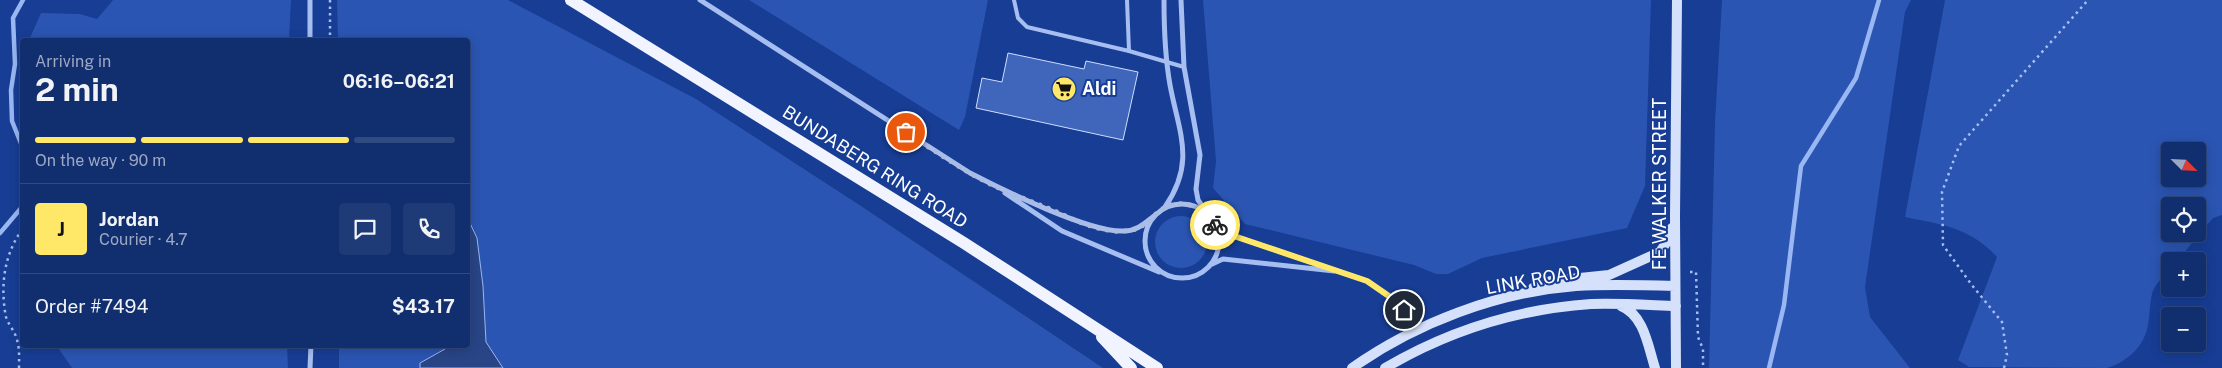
<!DOCTYPE html>
<html lang="en">
<head>
<meta charset="utf-8">
<style>
	body { margin:0; font-family:"Public Sans",sans-serif; background:#1e3a77; color:#f1f3f6; height:100vh; display:flex; flex-direction:column; font-size:19px; white-space:nowrap }
	* { box-sizing:border-box; margin:0 }
	p { font-size:16px; color:#9ca8c3 }
	.icon { flex:none; width:28px; height:28px; fill:none; stroke:currentColor; stroke-width:2; stroke-linecap:round; stroke-linejoin:round }
	.map { position:relative; flex:1; overflow:hidden }
	.details { position:absolute; left:20px; top:38px; width:450px; height:310px; display:flex; flex-direction:column; background:#112e6f; border-radius:5px; box-shadow:0 2px 12px #0003,0 0 0 1px #304a82 }
	.details>* { flex:none }
	.needle { width:32px; rotate:114deg }
	.controls { position:absolute; left:2161px; top:142px; display:grid; gap:10px }
	.controls a { display:grid; place-items:center; width:45px; height:45px; border-radius:5px; background:#112e6f; box-shadow:0 2px 12px #0003,0 0 0 1px #304a82; font-size:25px }
	.pin { position:absolute; display:grid; place-items:center; width:42px; height:42px; color:#fff; margin:-21px; border:2px solid #fff; border-radius:50%; box-shadow:0 1px 5px #0007 }
	.courier { position:absolute; display:grid; place-items:center; width:50px; height:50px; margin:-25px; border:4px solid #ffe767; border-radius:50%; background:#fff; color:#222; box-shadow:0 1px 6px #0007 }
	.headline em { font-style:normal; font-weight:700 }
	.headline div { display:flex; flex-direction:column-reverse }
	.headline { display:flex; align-items:center; justify-content:space-between; height:85px; padding:0 15px }
	h1 { font-size:32px; font-weight:700; line-height:38px }
	.bar { display:grid; grid-template-columns:repeat(4,1fr); gap:8px 5px; align-content:center; height:60px; padding:0 15px }
	.bar i { height:6px; border-radius:4px; background:#304a82 }
	.bar .current { background:#ffe767 }
	.bar p { grid-column:span 4 }
	.line { display:flex; align-items:center; gap:12px; padding:0 15px; border-top:1px solid #304a82 }
	.line div { flex:1 }
	.round { display:grid; place-items:center; flex:none; width:52px; height:52px; border-radius:5px; background:#1e3a77 }
	.map>svg:first-child { display:block }
	.green { fill:#2a55b2; fill-rule:evenodd }
	.water { fill:#294586; stroke:#99b7f3 }
	.lines { fill:none; stroke-linecap:round; stroke-linejoin:round }
	.stream { stroke:#99b7f3; stroke-width:4.5 }
	.building { fill:#3f66bb; stroke:#ceddfc }
	.path { stroke:#a7bef1; stroke-width:2.5; stroke-dasharray:2.5 4; stroke-linecap:butt }
	.lane { stroke:#a7bef1; stroke-width:4 }
	.street { stroke:#a7bef1; stroke-width:5 }
	.secondary { stroke:#d5e1fb; stroke-width:10 }
	.primary { stroke:#f1f4ff; stroke-width:12 }
	.done { stroke:#aebbda; stroke-width:5; stroke-dasharray:0 9 }
	.route { stroke:#ffe767; stroke-width:6 }
	.labels { text-anchor:middle; stroke-width:4; stroke-linejoin:round; paint-order:stroke }
	.poi-label { font-size:18px; font-weight:bold; fill:#fff; stroke:#173d94; text-anchor:start }
	.street-label { font-size:18px; fill:#fff; stroke:#173d94 }
</style>
</head>
<body>
<div class="map">
<svg width="2222" height="368" viewBox="0 0 2222 368">
	<rect width="100%" height="100%" fill="#173d94"/>
	<path class="green" d="M113 0H291L289 40H29L41 13 80 14 97 19Z
		M337 0H508L696 99 861 206 1103 368H339V345H468V40H338Z
		M749 0H988L965 117 959 130Z
		M1203 0H1651L1645 186 1627 228 1482 258 1448 274H1436L1414 265 1245 224 1213 188 1216 161Z
		M1722 0H1911L1905 12 1865 287 1870 317 1910 368H1709L1715 122Z
		M1945 0H2222V215L2213 218 2177 261H2170C2170 275 2155 281 2152 294 2149 306 2150 318 2147 329 2142 349 2126 362 2107 368L1969 367 1958 360 1997 257C1969 227 1943 225 1905 217ZM2198 151V179H2170V151ZM2170 206H2198V234H2170Z
		M1155 242a26 26 0 1 1 52 0a26 26 0 1 1-52 0Z
		M56 345H287L288 368H72Z"/>
	<path class="water" d="M468 219 477 238 483 286 486 342 503 368H420V363L445 349 448 345H468Z"/>
	<g class="lines">
		<path class="stream" d="M22 146 12 121 11 90 15 64 13 18 23 0
			M0 233 22 207
			M1769 368 1784 305 1801 166 1856 78 1879 0"/>
	</g>
	<path class="building" d="M1008 53 1084 69 1086 61 1138 72 1123 140 976 108 982 78 1002 82Z"/>
	<g class="lines">
		<path class="path" d="M330 0V40
			M1690 272H1696L1698 337 1703 349V368
			M19 368C19 358 20 347 16 337 14 330 8 324 6 317 0 287 4 254 22 230
			M2004 368 2007 355 2002 322 1971 284 1943 245 1942 192 1959 146 2088 0"/>
		<path class="lane" d="M1014 0 1018 18 1027 27 1129 51 1127 0
			M1129 51 1184 67"/>
		<path class="street" d="M310 0V40
			M700 0 970 173C1003 190 1090 233 1124 231 1137 231 1145 223 1154 216
			M1164 0C1164 29 1165 57 1170 85 1179 133 1196 162 1165 207
			M1181 0 1184 67 1200 155 1196 189 1198 200 1205 210
			M1005 193 1062 231 1159 272
			M1145 241a37 37 0 1 1 74 0a37 37 0 1 1-74 0Z
			M1217 227 1228 234 1367 281 1396 301 1420 329
			M1210 265 1223 259 1334 271
			M310 368 311 345"/>
		<path class="secondary" d="M1533 288 1551 281 1609 275 1660 252 1670 237 1672 228
			M1621 306C1644 315 1648 346 1655 368
			M1352 368C1416 323 1497 292 1576 286 1609 284 1642 285 1675 286
			M1385 368C1448 331 1518 309 1591 304 1619 303 1648 305 1676 306
			M1676 368 1675 216 1677 0"/>
		<path class="primary" d="M571 0 964 243 1157 368
			M1102 337 1131 368"/>
	</g>
	<g class="lines">
		<path class="done" d="M906 132C927 146 948 160 970 173 995 188 1023 198 1050 209 1068 217 1088 227 1107 230 1117 232 1131 232 1140 227 1149 222 1155 213 1164 208 1183 198 1205 207 1215 225"/>
		<path class="route" d="M1215 225 1228 234 1367 281 1396 301 1404 310"/>
	</g>
	<defs>
		<symbol id="supermarket-disc" viewBox="-11 -11 22 22"><circle r="9.5" fill="#ffe767" stroke="#173d94"/><path d="M-6-5.5h2.5l.6 2H6L4.5 2H-2.5L-4.4-4H-6ZM-1.5 3.2a1.3 1.3 0 1 0 .1 0ZM3 3.2a1.3 1.3 0 1 0 .1 0Z" fill="#111"/></symbol>
	</defs>
	<g fill-rule="evenodd">
		<use href="#supermarket-disc" x="1050" y="75" width="28" height="28"/>
	</g>
	<g class="labels">
		<g class="poi-label">
			<text x="1082" y="95">Aldi</text>
		</g>
		<g class="street-label">
			<text transform="translate(875 167) rotate(32)" y="6">BUNDABERG RING ROAD</text>
			<text transform="translate(1660 184) rotate(-90)" y="6">FE WALKER STREET</text>
			<text transform="translate(1533 280) rotate(-10)" y="6">LINK ROAD</text>
		</g>
	</g>
</svg>
<div class="controls">
<a><svg class="needle" viewBox="-14 -14 28 28"><path d="M0-13l5 13h-10z" fill="#e53935"/><path d="M0 13l5-13h-10z" fill="#9ca8c3"/></svg></a>
<a><svg class="icon" aria-label="locate" viewBox="0 0 24 24"><circle cx="12" cy="12" r="6"/><path d="M12 2v4M12 18v4M2 12h4M18 12h4"/></svg></a>
<a>+</a>
<a>−</a>
</div>
<div class="pin" style="left:906px;top:132px;background:#ea580c"><svg class="icon" aria-label="bag" viewBox="0 0 24 24"><path d="M5 8h14l-1 12H6zM9 8a3 3 0 0 1 6 0"/></svg></div>
<div class="pin" style="left:1404px;top:310px;background:#1f2937"><svg class="icon" aria-label="home" viewBox="0 0 24 24"><path d="M3 11l9-7 9 7M6 9v11h12V9"/></svg></div>
<div class="courier" style="left:1215px;top:225px"><svg class="icon" aria-label="bike" viewBox="0 0 24 24"><circle cx="6" cy="16" r="4"/><circle cx="18" cy="16" r="4"/><path d="M6 16l4-8h5l3 8M10 8l3 8H6M13 5h3"/></svg></div>
<section class="details">
<div class="headline"><div><h1>2 min</h1><p>Arriving in</p></div><em>06:16–06:21</em></div>
<div class="bar"><i class="current"></i><i class="current"></i><i class="current"></i><i></i><p>On the way · 90 m</p></div>
<div class="line" style="height:90px"><b class="round" style="background:#ffe767;color:#111">J</b><div><b>Jordan</b><p>Courier · 4.7</p></div><a class="round"><svg class="icon" aria-label="chat" viewBox="0 0 24 24"><path d="M4 5h16v11H9l-5 4z"/></svg></a><a class="round"><svg class="icon" aria-label="phone" viewBox="0 0 24 24"><path d="M5 4h4l2 5-3 2q2 4 5 5l2-3 5 2v4C11 20 4 13 5 4z"/></svg></a></div>
<div class="line" style="height:65px"><div>Order #7494</div><b>$43.17</b></div>
</section>
</div>
</body>
</html>
